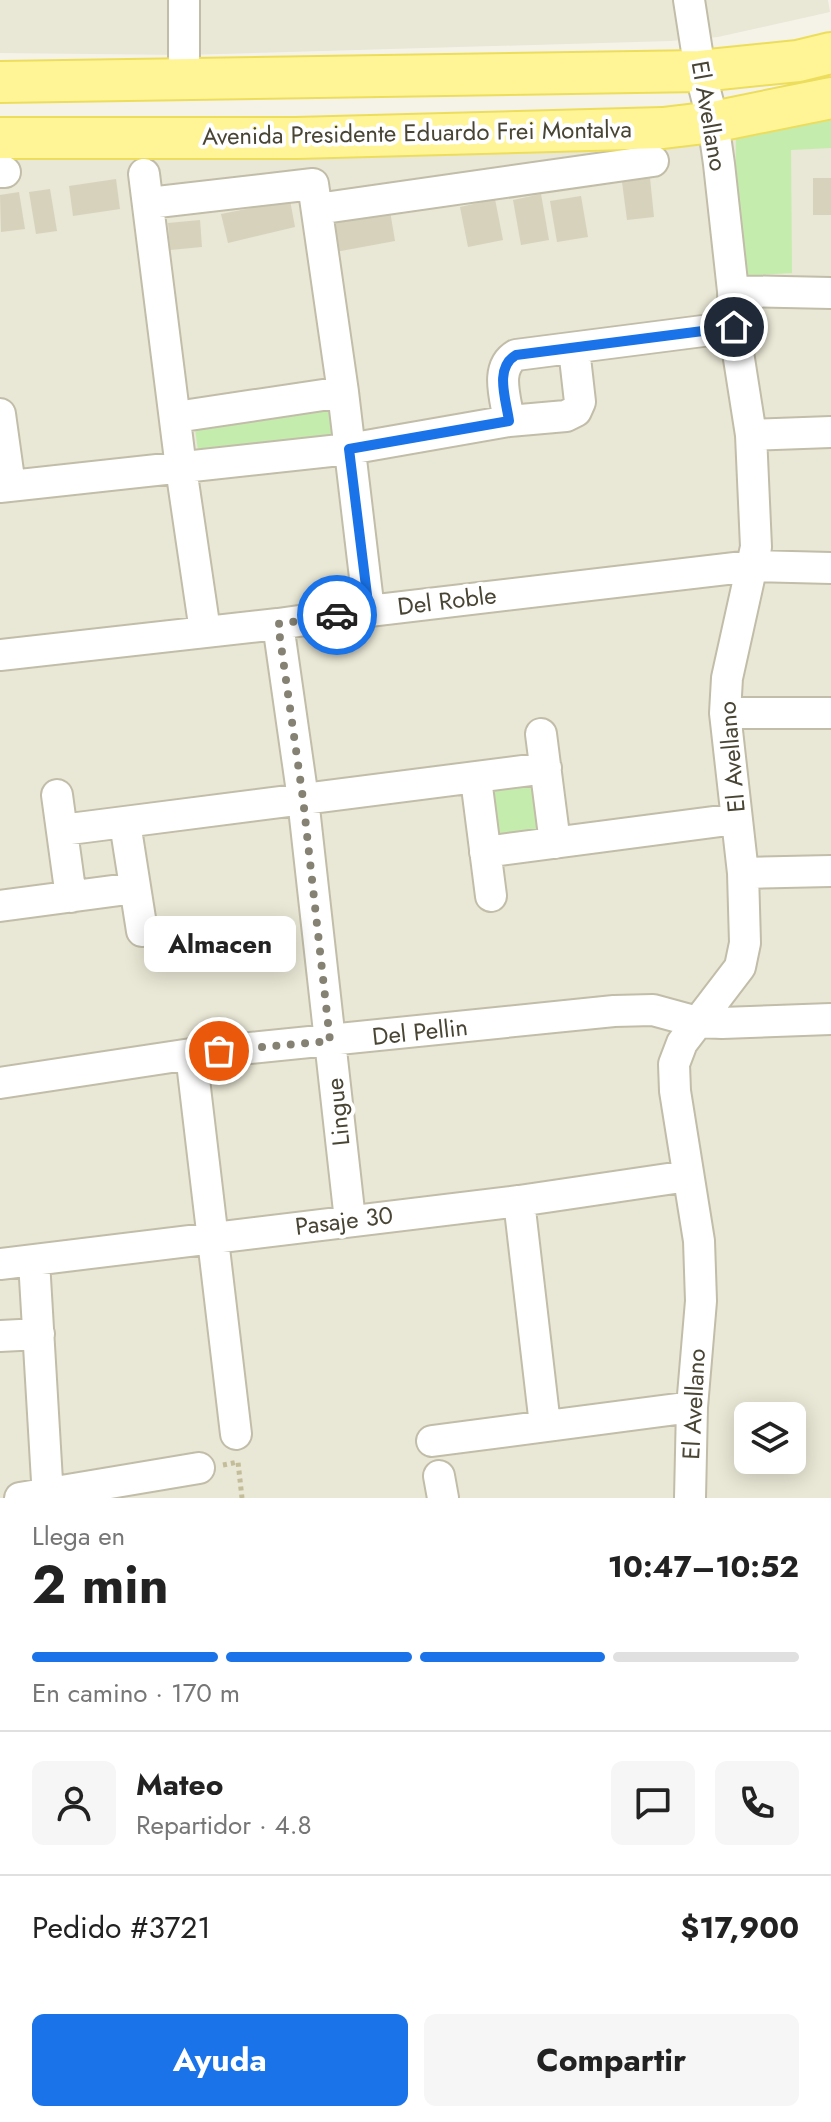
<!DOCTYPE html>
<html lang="es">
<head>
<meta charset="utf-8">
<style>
	body { margin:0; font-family:Jost,sans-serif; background:#f6f6f6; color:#222; height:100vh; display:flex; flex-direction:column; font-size:30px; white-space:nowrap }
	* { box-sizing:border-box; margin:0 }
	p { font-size:26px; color:#767676 }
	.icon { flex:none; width:44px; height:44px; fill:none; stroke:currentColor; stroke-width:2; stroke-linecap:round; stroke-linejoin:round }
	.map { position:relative; height:1498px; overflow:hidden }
	.sheet { display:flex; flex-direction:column; background:#fff; flex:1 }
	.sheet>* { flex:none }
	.buttons { position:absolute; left:734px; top:1402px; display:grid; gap:16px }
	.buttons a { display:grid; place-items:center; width:72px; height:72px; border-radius:12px; background:#fff; box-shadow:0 4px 20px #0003; font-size:40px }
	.pin { position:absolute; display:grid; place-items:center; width:68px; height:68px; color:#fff; margin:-34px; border:4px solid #fff; border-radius:50%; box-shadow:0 2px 8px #0007 }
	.courier { position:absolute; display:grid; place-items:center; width:80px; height:80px; margin:-40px; border:6px solid #1a73e8; border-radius:50%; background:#fff; color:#222; box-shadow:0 2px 10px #0007 }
	.bubble { position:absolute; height:56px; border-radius:12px; background:#fff; box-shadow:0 4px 20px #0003; font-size:26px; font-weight:700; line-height:56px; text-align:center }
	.head em { font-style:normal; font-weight:700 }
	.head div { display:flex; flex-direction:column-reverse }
	.head { display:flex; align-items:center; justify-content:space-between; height:136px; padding:0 32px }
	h1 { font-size:52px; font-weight:700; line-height:60px }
	.bar { display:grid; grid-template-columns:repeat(4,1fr); gap:12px 8px; align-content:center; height:96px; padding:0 32px }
	.bar i { height:10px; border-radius:6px; background:#e0e0e0 }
	.bar .selected { background:#1a73e8 }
	.bar p { grid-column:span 4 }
	.line { display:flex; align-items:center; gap:20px; padding:0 32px; border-top:2px solid #e0e0e0 }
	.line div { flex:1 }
	.round { display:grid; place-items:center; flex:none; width:84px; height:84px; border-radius:12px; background:#f6f6f6 }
	.button { display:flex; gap:16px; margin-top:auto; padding:16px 32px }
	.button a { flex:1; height:92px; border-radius:12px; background:#1a73e8; color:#fff; font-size:32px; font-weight:700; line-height:92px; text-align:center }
	.button a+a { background:#f6f6f6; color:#222 }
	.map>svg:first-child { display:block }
	.residential { fill:#e9e7d5; fill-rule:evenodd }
	.green { fill:#c4ecad }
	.building { fill:#d7d2bc }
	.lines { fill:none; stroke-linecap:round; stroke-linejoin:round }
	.minor-casing { stroke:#c1bda9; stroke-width:34 }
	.major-casing { stroke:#eddd5d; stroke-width:44 }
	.path { stroke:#c4bd99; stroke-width:5; stroke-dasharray:4 4; stroke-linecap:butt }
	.minor { stroke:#fff; stroke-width:30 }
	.major { stroke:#fff596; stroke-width:40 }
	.done { stroke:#858273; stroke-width:8; stroke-dasharray:0 14.4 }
	.route { stroke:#1a73e8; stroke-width:10 }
	.labels { text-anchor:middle; stroke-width:8; stroke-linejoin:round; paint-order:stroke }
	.street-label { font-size:24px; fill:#494535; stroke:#fff }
</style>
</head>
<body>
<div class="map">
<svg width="831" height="1498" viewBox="0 0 831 1498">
	<rect width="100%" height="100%" fill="#f5f3e7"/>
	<path class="residential" d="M0 0H828L830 12 718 37 670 41 184 55 0 53Z
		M831 116V1498H0V155ZM748 1416H792V1460H748Z"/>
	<path class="green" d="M831 116V148L791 150 792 273 743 276 735 210 736 134Z
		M331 401 336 439 199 458 194 421Z
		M539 784 546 835 500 842 493 790Z"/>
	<path class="building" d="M650 178 654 217 627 220 622 182Z
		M813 178H831V215H813Z
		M116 179 120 209 73 216 69 186Z
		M50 189 57 231 36 234 29 192Z
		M19 192 25 229 1 232 0 195Z
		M541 194 549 240 521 245 513 200Z
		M581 196 588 237 557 242 550 201Z
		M495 199 503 240 468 247 460 207Z
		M290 200 295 227 228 243 221 214Z
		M390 211 395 241 330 253 325 223Z
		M200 220 202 247 170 250 168 223Z"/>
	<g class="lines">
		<defs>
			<path id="minor" d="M184 0V81
				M689 0 700 71 713 122 719 164 733 291 734 327 751 435 756 547 727 678 725 713 743 873 745 943 740 967 682 1043 674 1064 675 1091 699 1241 701 1301 692 1407 690 1498
				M0 172H5
				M144 174 181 468 205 631
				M149 203 313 184 343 392 369 611
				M317 209 653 161
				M733 291 831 293
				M0 414 10 486
				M176 417 343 392
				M509 421C506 399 494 368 516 355L734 327
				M751 435 831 432
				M0 487 349 449 509 421 566 416 576 411 580 402 574 349
				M278 624 303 799 350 1220
				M0 655 278 624 369 611 752 566 831 568
				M725 713H831
				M541 734 555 843
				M476 779 491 896
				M57 795 71 897
				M125 823 142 931
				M62 830 546 768
				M485 852 736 819
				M743 873 831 871
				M0 906 135 888
				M191 1054 236 1434
				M0 1083 191 1054 614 1011 653 1010 697 1022 722 1023 831 1019
				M519 1201 545 1425
				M34 1261 48 1498
				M0 1264 519 1201 688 1176
				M0 1336 39 1334
				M432 1441 692 1407
				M439 1476 443 1498
				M20 1498 199 1468"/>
			<path id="major" d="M0 82 700 71 798 61 831 53
				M0 138H296L663 128 713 122 831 98"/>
		</defs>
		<use href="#minor" class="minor-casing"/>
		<use href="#major" class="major-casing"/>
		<path class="path" d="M223 1465 238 1462 242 1498"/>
		<use href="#minor" class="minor"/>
		<use href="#major" class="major"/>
	</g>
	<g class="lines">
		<path class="done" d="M219 1051 330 1041 303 799 278 624 337 615"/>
		<path class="route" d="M337 615 369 611 349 449 509 421C506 399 494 368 516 355L734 327"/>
	</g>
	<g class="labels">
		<g class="street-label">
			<text transform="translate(709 116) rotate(80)" y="8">El Avellano</text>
			<text transform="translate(417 133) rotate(-1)" y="8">Avenida Presidente Eduardo Frei Montalva</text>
			<text transform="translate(447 601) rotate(-7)" y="8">Del Roble</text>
			<text transform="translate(732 757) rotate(-95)" y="8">El Avellano</text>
			<text transform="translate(420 1032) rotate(-6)" y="8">Del Pellin</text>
			<text transform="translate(338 1112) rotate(-96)" y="8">Lingue</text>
			<text transform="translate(344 1221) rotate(-7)" y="8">Pasaje 30</text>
			<text transform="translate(694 1404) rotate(-87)" y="8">El Avellano</text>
		</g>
	</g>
</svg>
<div class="buttons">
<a><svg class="icon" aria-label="layers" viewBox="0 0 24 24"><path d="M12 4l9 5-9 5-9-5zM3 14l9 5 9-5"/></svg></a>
</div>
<div class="pin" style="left:219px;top:1051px;background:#ea580c"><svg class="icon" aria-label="bag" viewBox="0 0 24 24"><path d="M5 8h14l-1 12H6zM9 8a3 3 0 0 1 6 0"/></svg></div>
<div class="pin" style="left:734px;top:327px;background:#1f2937"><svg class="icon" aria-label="home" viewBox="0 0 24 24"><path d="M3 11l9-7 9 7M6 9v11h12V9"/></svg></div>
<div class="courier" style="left:337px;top:615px"><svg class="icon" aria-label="car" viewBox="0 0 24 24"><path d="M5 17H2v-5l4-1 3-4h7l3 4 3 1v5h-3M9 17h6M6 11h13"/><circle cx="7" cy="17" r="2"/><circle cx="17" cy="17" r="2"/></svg></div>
<div class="bubble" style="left:144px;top:916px;width:152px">Almacen</div>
</div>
<section class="sheet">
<div class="head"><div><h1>2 min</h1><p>Llega en</p></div><em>10:47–10:52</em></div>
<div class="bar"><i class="selected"></i><i class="selected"></i><i class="selected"></i><i></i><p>En camino · 170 m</p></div>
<div class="line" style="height:144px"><a class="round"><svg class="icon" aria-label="person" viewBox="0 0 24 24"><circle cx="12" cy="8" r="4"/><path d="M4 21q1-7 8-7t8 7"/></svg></a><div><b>Mateo</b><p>Repartidor · 4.8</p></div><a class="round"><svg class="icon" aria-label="chat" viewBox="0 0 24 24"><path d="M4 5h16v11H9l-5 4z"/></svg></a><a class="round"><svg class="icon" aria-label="phone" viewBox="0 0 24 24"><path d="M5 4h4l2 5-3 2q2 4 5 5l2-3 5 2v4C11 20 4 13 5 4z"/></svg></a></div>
<div class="line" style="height:104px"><div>Pedido #3721</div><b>$17,900</b></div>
<div class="button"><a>Ayuda</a><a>Compartir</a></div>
</section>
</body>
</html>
